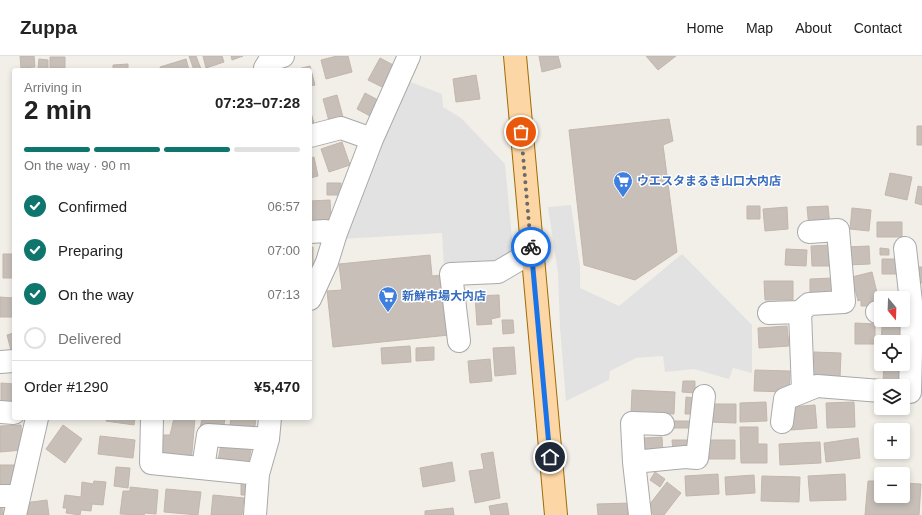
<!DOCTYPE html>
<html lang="en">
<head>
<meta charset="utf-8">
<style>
	body { margin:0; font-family:Arial,"Noto Sans JP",sans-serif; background:#f2f2f2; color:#222; height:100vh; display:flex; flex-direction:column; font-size:15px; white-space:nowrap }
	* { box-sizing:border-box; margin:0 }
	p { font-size:13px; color:#767676 }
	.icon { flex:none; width:22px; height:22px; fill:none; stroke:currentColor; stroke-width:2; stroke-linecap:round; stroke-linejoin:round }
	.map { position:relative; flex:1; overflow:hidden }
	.sheet { position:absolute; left:12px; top:12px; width:300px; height:352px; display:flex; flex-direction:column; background:#fff; border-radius:4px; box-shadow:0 2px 6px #0003 }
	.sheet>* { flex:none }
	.needle { width:26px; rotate:161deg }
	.buttons { position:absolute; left:874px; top:235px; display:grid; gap:8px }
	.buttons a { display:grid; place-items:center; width:36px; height:36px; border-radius:4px; background:#fff; box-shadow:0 2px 6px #0003; font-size:20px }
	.pin { position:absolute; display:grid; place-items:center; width:34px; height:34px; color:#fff; margin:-17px; border:2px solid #fff; border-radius:50%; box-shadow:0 1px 4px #0007 }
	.courier { position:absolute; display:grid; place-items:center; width:40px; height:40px; margin:-20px; border:3px solid #1a73e8; border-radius:50%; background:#fff; color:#222; box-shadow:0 1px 5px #0007 }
	.head em { font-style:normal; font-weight:700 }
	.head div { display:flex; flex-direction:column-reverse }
	.head { display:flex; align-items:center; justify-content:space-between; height:68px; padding:0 12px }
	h1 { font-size:26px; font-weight:700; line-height:30px }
	.bar { display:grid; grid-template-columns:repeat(4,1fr); gap:6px 4px; align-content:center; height:48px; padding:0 12px }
	.bar i { height:5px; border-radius:3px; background:#e0e0e0 }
	.bar .on { background:#0f766e }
	.bar p { grid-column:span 4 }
	.line { display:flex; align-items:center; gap:10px; padding:0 12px; border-top:1px solid #e0e0e0 }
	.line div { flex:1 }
	ol { padding:0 12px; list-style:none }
	li { display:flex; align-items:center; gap:12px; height:44px }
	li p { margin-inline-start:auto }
	li .icon { padding:4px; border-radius:50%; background:#0f766e; color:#fff; stroke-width:4 }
	li:last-child { color:#767676 }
	li i { width:22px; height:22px; border:2px solid #e0e0e0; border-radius:50% }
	header { display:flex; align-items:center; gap:24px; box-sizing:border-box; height:56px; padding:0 20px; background:#fff; border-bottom:1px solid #e0e0e0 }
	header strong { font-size:19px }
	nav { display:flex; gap:22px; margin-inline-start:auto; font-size:14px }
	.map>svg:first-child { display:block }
	.parking { fill:#e2e2e2 }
	.building { fill:#c7bfb8; stroke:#c4b6ab }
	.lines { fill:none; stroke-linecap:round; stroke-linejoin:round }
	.minor-casing { stroke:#a9a9a9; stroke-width:24 }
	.major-casing { stroke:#a06b00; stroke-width:24 }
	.minor { stroke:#fff; stroke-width:22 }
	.major { stroke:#fcd6a4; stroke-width:22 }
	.done { stroke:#6b6a68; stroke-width:4; stroke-dasharray:0 7.2 }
	.route { stroke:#1a73e8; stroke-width:5 }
	.labels { text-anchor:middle; stroke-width:3; stroke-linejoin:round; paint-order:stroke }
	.shop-label { font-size:12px; font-weight:bold; fill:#366cbe; stroke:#fff; text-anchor:start }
</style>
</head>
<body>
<header>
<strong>Zuppa</strong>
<nav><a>Home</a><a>Map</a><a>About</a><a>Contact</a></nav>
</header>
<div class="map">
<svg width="922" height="459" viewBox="0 0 922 459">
	<rect width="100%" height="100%" fill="#f2efe9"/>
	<path class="parking" d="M405 24 442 38 443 51 461 62 505 108 513 194 498 206 444 212 442 177 342 183Z
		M571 149 580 211V232L619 250 682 198 752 269V317L733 312 729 323 694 313 665 316 663 300 636 302 610 315 609 324 566 345 560 271 558 217 548 151Z"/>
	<path class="building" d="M20 0H34L35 11 21 12Z
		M189 0H196L201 13 194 14Z
		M203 0H222L224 6 206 12Z
		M231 0H243L232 4Z
		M337 0H348L352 16 326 23 321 4Z
		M539 0H558L561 11 542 16Z
		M646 0H676L658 14Z
		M50 1H65V12H50Z
		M380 2 397 11 386 33 368 24Z
		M39 3 48 4V13L38 12Z
		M186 3 189 14H161L160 11Z
		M128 8V14H113V9Z
		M310 10 315 29 310 30V14H294Z
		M476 19 480 43 456 46 453 23Z
		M365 37 378 44 370 60 357 53Z
		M337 39 343 61 329 65 323 43Z
		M310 53 315 71 310 72Z
		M669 63 673 85 663 89 677 196 635 224 584 209 569 74Z
		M917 70H922V89H917Z
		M342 86 350 109 329 116 321 93Z
		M314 101 318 120 310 122V102Z
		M890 117 912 121 907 144 885 139Z
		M327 127H341V139H327Z
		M918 130 922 131V149L915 147Z
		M330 144 331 164 310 165V145Z
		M747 150H760V163H747Z
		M828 150 830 170 809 172 807 151Z
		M787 151 788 173 765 175 763 153Z
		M852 152 871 154 869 175 850 173Z
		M877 166H902V181H877Z
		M831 189V210H812L811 190Z
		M869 190 870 208 847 209 846 191Z
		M310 191H313V218H310Z
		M880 192 889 193V199H880Z
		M786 193 807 194 806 210 785 209Z
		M3 198H14V222H3Z
		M430 199 432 220 443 219 449 279 333 291 327 235 342 234 339 208Z
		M882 203H900L899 218H882Z
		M919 211H922V227H919Z
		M872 216 877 237 890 236V242H881V250H861V244L858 245 852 221Z
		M833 222 834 241 810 242V223Z
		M764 225H793V244H765Z
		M499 239 500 261 491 263 492 268 477 269 475 240Z
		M0 241 14 242V261H0Z
		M502 264H513L514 277 503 278Z
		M855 267 875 268V288H855Z
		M787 270 789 290 759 292 758 272Z
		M882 271H905L903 286H881Z
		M14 277V298H12L7 279Z
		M410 290 411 306 382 308 381 292Z
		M434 291V304L416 305V292Z
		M514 291 516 318 495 320 493 292Z
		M814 296 841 297 840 322 813 321Z
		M490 303 492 325 470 327 468 305Z
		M884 308H902L901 326H883Z
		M755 314 790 315 789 336 754 335Z
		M683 325H695V337L682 336Z
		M1 327 14 328V351L1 350Z
		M632 334 675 336 674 358 631 357Z
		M686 341 696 342 695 358H685Z
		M766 346 767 365 740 366V347Z
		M854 346 855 371 827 372 826 347Z
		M709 348H736V367L709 366Z
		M815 349 817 372 791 374 789 351Z
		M107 362H135L134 369 106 365Z
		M174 362H195L191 408 158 399 161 379H170Z
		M202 362H225L223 376 200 373Z
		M231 362H256L254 378 229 375Z
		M670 365H696L695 372H670Z
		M21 369 22 394 0 396V370Z
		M63 369 82 383 65 407 46 393Z
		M740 371H758V388H767V407H741Z
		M100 380 135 384 133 402 98 398Z
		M662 381 663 400H645L644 382Z
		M858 382 860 402 826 406 824 387Z
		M672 384H687L688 395H673Z
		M707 384H735V403H707Z
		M820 386 821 407 780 409 779 388Z
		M221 389 251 394 248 409 218 404Z
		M493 396 500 442 475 447 469 415 484 413 481 398Z
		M452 406 455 425 423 431 420 412Z
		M0 409H14L15 430 0 431Z
		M116 411 130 412 128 432 114 430Z
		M655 416 665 423 660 431 650 424Z
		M718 418 719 438 686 440 685 420Z
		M845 418 846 444 810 445 808 420Z
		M754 419 755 437 726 439 725 421Z
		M762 420 800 421 799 446 761 445Z
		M250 423 251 439H241V424Z
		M94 425 106 426 103 449 92 448 91 455 81 454 80 459 66 457 67 452H63L65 439 81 441 82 426 93 428Z
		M868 425H881V440H903V427L921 428 919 459H865Z
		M667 426 681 437 664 459H654L646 453Z
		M130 431 158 434 156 458 145 457 144 459 120 458 123 435H130Z
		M166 433 201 436 198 459 164 456Z
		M213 439 244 442 242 459H211Z
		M47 444 49 459H25L24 447Z
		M507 447 509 459H491L489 450Z
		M631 447V459H598L597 448Z
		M0 450H3V459H0Z
		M453 452 454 459H425V455Z"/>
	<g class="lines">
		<defs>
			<path id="minor" d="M266 14 265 12 270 4 283 0
				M310 80 341 72 372 83
				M310 176 325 175 336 177
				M905 192 912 255 910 336
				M310 243 327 206 336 177 372 83 409 0
				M877 256H881
				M769 257 800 256
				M459 285 451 218 498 216 532 196
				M0 306 14 305
				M803 335 800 256 809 248 844 246 838 174 809 176
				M0 356 14 357
				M152 362 151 407 258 418
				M782 366 785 343 817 330 881 335
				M634 406 632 367 663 368
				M203 412 208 379 268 383
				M0 440H19
				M15 459 37 362
				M255 459 258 418 268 383 270 362
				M640 459 634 406 685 401 697 402 704 340"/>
			<path id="major" d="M515 0 556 459"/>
		</defs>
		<use href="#minor" class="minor-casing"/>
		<use href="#major" class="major-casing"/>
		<use href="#minor" class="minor"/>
		<use href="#major" class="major"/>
	</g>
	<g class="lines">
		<path class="done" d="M521 76 531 191"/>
		<path class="route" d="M531 191 550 401"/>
	</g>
	<defs>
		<symbol id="supermarket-pin" viewBox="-11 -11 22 30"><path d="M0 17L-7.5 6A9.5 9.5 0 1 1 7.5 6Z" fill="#3f7fe0" stroke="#fff"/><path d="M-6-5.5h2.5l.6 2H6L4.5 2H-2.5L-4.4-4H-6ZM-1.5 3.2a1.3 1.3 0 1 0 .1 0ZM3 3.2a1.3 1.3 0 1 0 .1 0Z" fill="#fff"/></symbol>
	</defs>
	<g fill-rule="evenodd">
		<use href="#supermarket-pin" x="612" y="114" width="22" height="30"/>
		<use href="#supermarket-pin" x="377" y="229" width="22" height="30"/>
	</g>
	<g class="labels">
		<g class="shop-label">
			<text x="637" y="129">ウエスタまるき山口大内店</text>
			<text x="402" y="244">新鮮市場大内店</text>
		</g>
	</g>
</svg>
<div class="buttons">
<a><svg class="needle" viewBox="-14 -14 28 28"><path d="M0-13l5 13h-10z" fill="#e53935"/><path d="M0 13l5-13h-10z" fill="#767676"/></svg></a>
<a><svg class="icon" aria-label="locate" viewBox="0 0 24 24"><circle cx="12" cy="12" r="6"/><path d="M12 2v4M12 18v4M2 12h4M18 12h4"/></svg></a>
<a><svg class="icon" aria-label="layers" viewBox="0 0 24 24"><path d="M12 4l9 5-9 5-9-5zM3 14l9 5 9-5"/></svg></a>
<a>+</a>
<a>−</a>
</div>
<div class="pin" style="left:521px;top:76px;background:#ea580c"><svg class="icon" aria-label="bag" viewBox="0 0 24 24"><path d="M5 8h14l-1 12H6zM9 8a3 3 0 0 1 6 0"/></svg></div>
<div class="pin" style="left:550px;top:401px;background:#1f2937"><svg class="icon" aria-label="home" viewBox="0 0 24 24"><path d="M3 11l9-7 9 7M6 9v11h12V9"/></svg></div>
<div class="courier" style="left:531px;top:191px"><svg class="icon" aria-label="bike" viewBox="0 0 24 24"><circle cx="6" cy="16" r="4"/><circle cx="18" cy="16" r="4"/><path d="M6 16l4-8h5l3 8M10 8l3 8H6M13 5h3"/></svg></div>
<section class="sheet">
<div class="head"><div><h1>2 min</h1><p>Arriving in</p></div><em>07:23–07:28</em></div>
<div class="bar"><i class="on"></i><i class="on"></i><i class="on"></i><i></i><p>On the way · 90 m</p></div>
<ol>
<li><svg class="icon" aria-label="check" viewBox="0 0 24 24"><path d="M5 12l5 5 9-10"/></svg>Confirmed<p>06:57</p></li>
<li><svg class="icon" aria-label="check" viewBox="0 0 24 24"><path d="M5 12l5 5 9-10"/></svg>Preparing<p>07:00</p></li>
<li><svg class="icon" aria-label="check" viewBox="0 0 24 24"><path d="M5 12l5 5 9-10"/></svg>On the way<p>07:13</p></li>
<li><i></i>Delivered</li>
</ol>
<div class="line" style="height:52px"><div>Order #1290</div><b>¥5,470</b></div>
</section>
</div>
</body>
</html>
